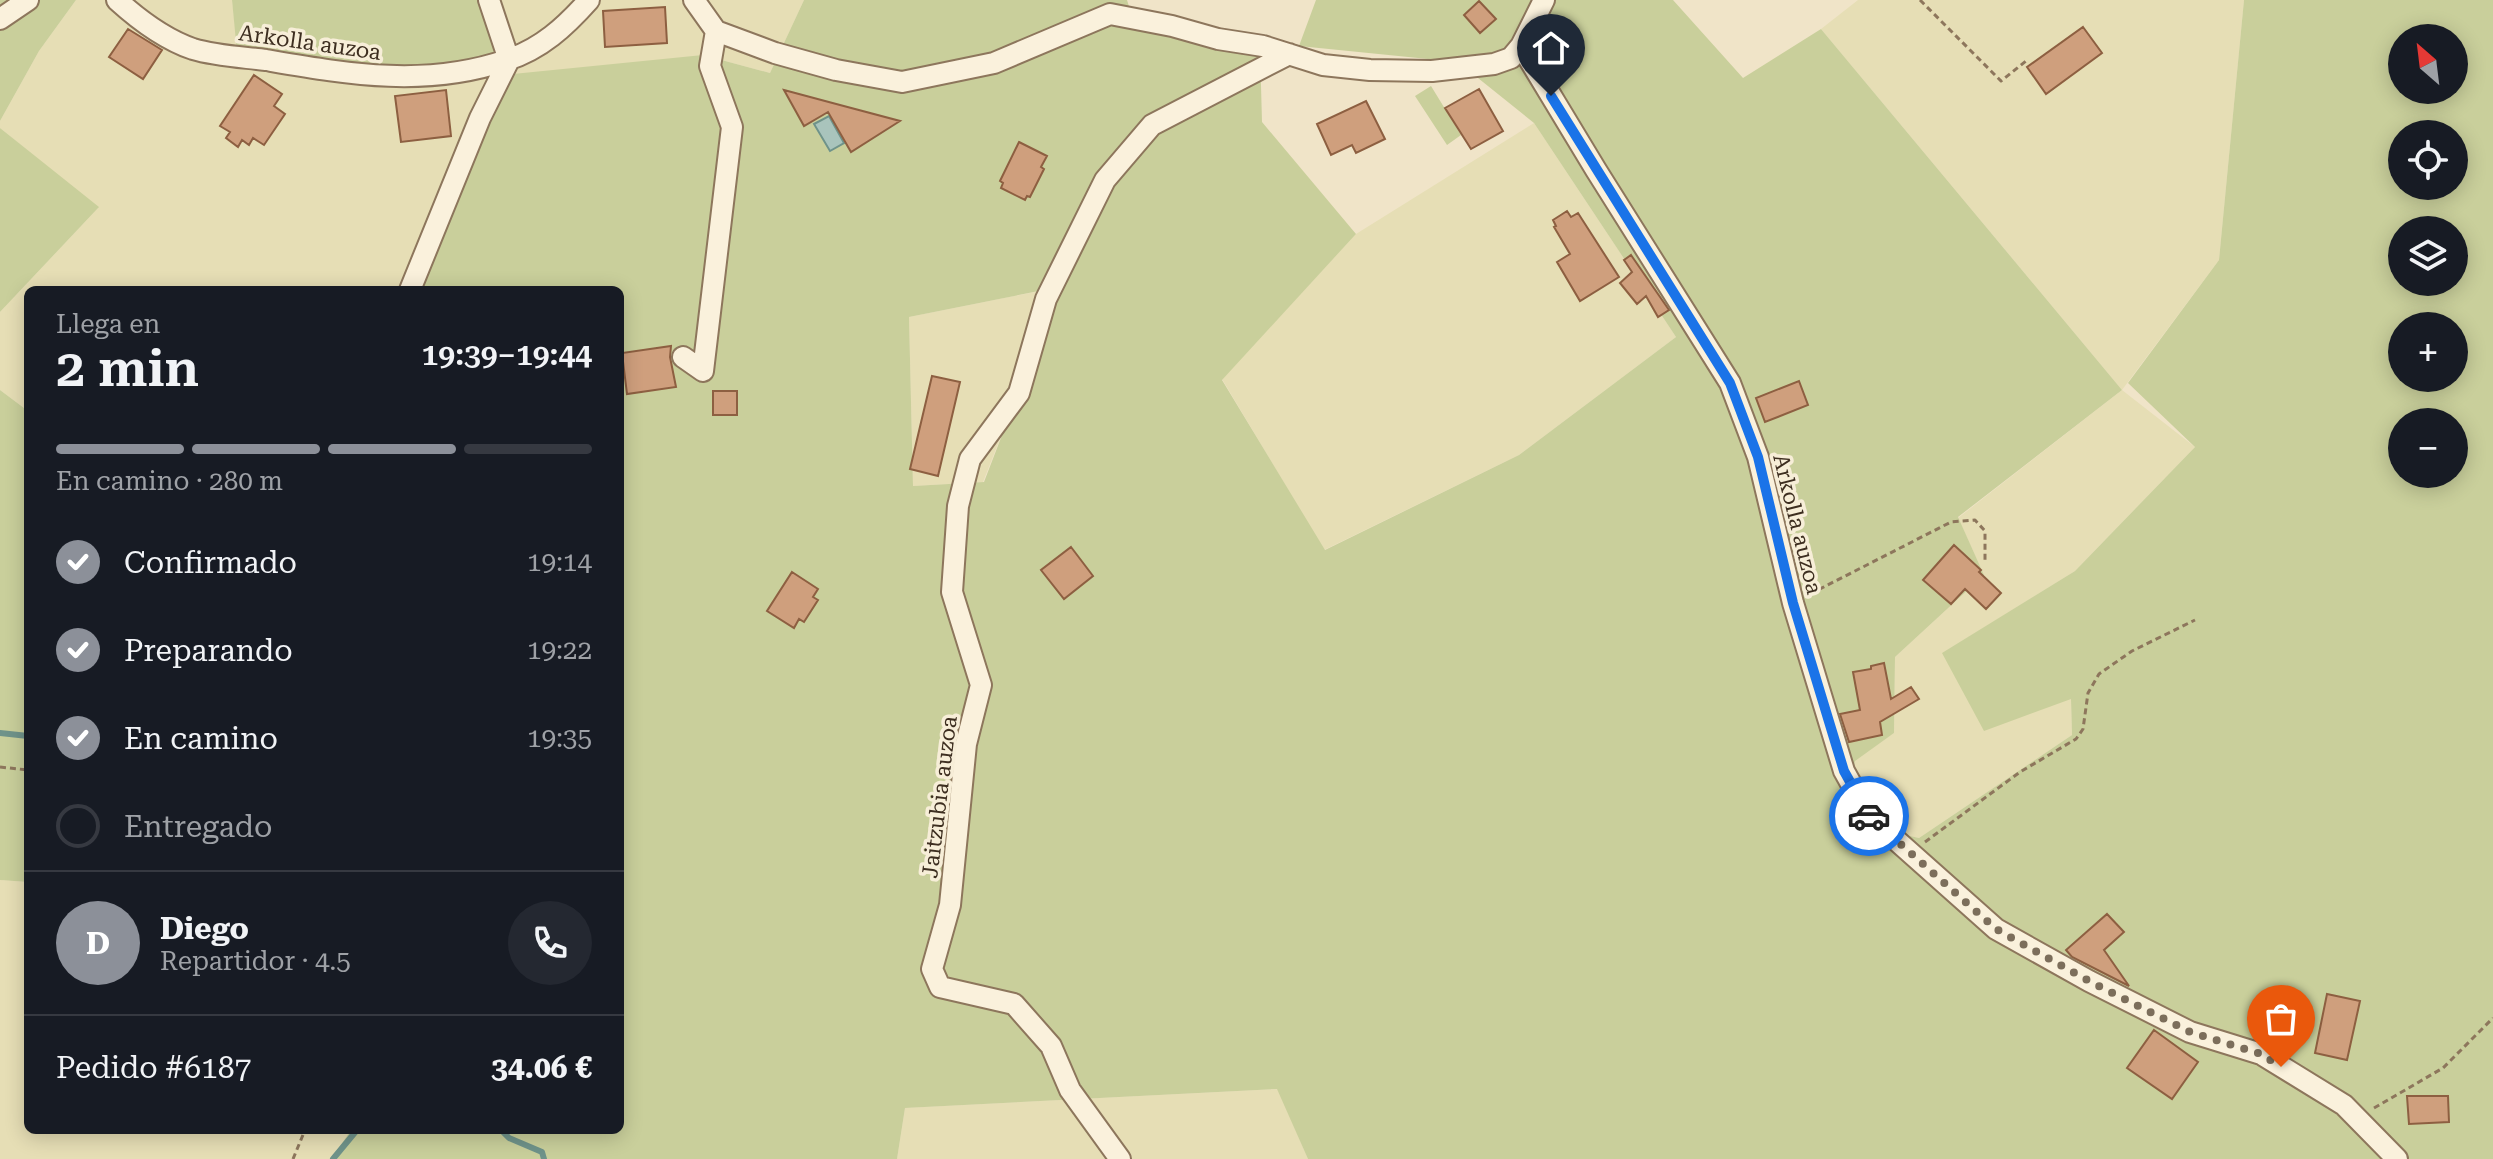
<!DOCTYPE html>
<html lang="es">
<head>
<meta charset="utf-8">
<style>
	body { margin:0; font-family:"Roboto Serif",serif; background:#242831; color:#f1f3f6; height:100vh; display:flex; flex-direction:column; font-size:30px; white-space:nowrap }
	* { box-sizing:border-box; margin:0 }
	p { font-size:26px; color:#9ea1a6 }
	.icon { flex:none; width:44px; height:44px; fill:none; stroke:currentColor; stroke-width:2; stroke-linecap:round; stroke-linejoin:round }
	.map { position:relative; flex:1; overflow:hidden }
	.panel { position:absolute; left:24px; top:286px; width:600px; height:848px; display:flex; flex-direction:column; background:#171b24; border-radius:12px; box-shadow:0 4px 20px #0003 }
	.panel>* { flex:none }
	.needle { width:52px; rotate:332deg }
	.tools { position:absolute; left:2388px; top:24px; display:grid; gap:16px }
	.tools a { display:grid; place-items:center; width:80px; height:80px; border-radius:50%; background:#171b24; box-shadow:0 4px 20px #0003; font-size:40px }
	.pin { position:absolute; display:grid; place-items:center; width:68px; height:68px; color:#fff; margin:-82px -34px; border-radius:50% 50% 50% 0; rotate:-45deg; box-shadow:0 0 8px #0007 }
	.pin .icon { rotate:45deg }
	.courier { position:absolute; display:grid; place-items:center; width:80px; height:80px; margin:-40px; border:6px solid #1a73e8; border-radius:50%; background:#fff; color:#222; box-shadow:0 2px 10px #0007 }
	.headline em { font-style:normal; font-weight:600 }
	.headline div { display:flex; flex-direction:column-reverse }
	.headline { display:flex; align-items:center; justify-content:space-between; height:136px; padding:0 32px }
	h1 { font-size:52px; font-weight:600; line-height:60px }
	.bar { display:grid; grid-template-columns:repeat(4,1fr); gap:12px 8px; align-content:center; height:96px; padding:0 32px }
	.bar i { height:10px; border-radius:6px; background:#363941 }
	.bar .on { background:#8c9099 }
	.bar p { grid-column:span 4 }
	.line { display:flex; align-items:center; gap:20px; padding:0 32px; border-top:2px solid #363941 }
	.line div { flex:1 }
	.round { display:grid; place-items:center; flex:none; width:84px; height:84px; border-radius:42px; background:#242831 }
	ol { padding:0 32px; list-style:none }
	li { display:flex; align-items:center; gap:24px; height:88px }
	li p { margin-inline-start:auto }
	li .icon { padding:8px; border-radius:50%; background:#8c9099; color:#fff; stroke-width:4 }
	li:last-child { color:#9ea1a6 }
	li i { width:44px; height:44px; border:4px solid #363941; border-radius:50% }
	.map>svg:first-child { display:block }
	.farmland { fill:#e6deb5 }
	.green { fill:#c9cf9b; fill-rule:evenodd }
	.water { fill:#a9c4bc; stroke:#6f938a; stroke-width:2 }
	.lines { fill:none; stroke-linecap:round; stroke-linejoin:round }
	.stream { stroke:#6f938a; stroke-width:6 }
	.building { fill:#cf9f7d; stroke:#8d5f41; stroke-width:2 }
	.minor-casing { stroke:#8d765c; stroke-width:24 }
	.path { stroke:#8d765c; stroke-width:3; stroke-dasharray:6 4; stroke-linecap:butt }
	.minor { stroke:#faf1dc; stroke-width:20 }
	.done { stroke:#7c6e5b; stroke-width:8; stroke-dasharray:0 14.4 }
	.route { stroke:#1a73e8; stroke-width:10 }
	.labels { text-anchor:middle; stroke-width:7; stroke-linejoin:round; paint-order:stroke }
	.street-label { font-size:22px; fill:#3d2e20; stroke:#f7eed8 }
</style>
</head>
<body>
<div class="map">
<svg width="2493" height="1159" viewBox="0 0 2493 1159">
	<rect width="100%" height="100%" fill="#f0e4c8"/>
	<path class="farmland" d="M76 0H232L238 52 501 74 482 0H804L770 73 703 55 407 290H28V411L0 390V312L98 208 0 128V121L39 51Z
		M1858 0H2244L2219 260 2122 390 2195 447 2075 571 1943 653 2071 698 2072 735 1919 838 1844 821 1855 760 1894 733 1895 657 1984 575 1958 518 2122 390 1821 29Z
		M1534 123 1676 337 1519 455 1324 550 1222 379 1356 234Z
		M1060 287 983 482 913 486 909 317Z
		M0 880 28 882V1130H351L331 1159H0Z
		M1278 1089 1308 1159H897L905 1108Z"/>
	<path class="green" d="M0 0H76L39 51 0 121Z
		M232 0H482L502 75 703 55 770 73 804 0H1127L1132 16 1260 49 1262 122 1356 234 1222 380 1325 550 1519 455 1676 337 1534 123 1458 62 1299 46 1316 0H1673L1743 78 1821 29 2122 390 1958 517 1984 575 1895 657 1894 733 1855 761 1844 821 1919 838 2072 735 2071 699 1984 731 1942 653 2075 571 2195 447 2128 383 2219 260 2244 0H2493V1159H1308L1277 1089 905 1108 897 1159H331L351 1130H620V290H407L501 75 237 52ZM2402 38H2454V90H2402ZM2402 134H2454V186H2402ZM2402 230H2454V282H2402ZM1059 287 984 482 913 486 909 317ZM2402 326H2454V378H2402ZM2402 422H2454V474H2402Z
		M1431 86 1461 135 1447 145 1415 96Z
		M0 128 99 207 0 312Z
		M0 390 28 411V882L0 880Z"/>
	<path class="water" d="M829 116 844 143 830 151 814 124Z"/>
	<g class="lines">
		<path class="stream" d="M0 733 28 736
			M501 1130 509 1138 542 1152 544 1159
			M333 1159 357 1130"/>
	</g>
	<path class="building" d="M1479 1 1496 19 1480 33 1464 15Z
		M665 7 667 43 605 47 603 11Z
		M2083 27 2102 53 2046 94 2027 67Z
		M128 29 162 50 143 79 109 57Z
		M254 75 282 94 274 106 285 114 264 145 253 138 249 145 242 140 238 147 226 138 230 132 220 126Z
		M1479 89 1503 131 1471 149 1445 108Z
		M446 90 451 136 401 142 395 96Z
		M784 90 840 105 900 121 851 152 828 112 804 126Z
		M1366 101 1385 139 1356 153 1352 145 1331 155 1317 124Z
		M1019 142 1047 156 1041 167 1044 169 1030 197 1027 196 1025 200 1001 188 1003 183 1000 181Z
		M1567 211 1571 217 1578 213 1619 277 1580 301 1557 262 1570 254 1554 227 1556 226 1553 220Z
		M1631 255 1669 310 1658 317 1646 296 1637 304 1620 283 1632 272 1624 260Z
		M671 346 670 357 676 387 627 394 622 353Z
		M932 376 960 382 938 476 910 469Z
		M1799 381 1808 405 1765 422 1756 398Z
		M713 391H737V415H713Z
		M1954 545 1981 570 1979 572 2001 593 1986 609 1965 589 1951 604 1923 580Z
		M1071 547 1093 576 1064 599 1041 570Z
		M792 572 818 589 813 597 818 600 804 622 799 619 794 628 767 611Z
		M1884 663 1891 699 1911 687 1919 699 1880 722 1882 735 1849 742 1840 714 1860 710 1853 672 1871 669V666Z
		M2107 914 2124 932 2104 950 2129 986 2072 957 2066 950Z
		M2327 994 2360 1001 2347 1060 2315 1053Z
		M2154 1030 2198 1062 2172 1099 2127 1068Z
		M2407 1096H2448L2449 1122 2409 1124Z"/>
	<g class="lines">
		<defs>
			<path id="minor" d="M117 0C139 20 164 39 193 49 216 56 242 57 266 60 348 74 425 88 507 60 541 49 565 27 589 0
				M694 0 716 31 775 53 836 70 902 82 994 63 1110 14 1172 26 1218 39 1263 46 1323 65 1370 70 1432 71 1494 64 1511 58 1521 46 1544 0
				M0 19 28 0
				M1521 46 1596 170 1730 383 1758 457 1793 603 1844 771 1869 816 1996 929 2089 981 2190 1032 2261 1054 2344 1105 2397 1159
				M410 290 480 118 509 60 489 0
				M683 357 703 371 732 127 710 66 716 31
				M1120 1159 1070 1090 1051 1046 1014 1004 940 987 932 969 950 905 966 744 981 685 952 592 958 506 970 459 1019 393 1046 299 1105 180 1152 125 1289 54"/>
		</defs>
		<use href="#minor" class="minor-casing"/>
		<path class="path" d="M1920 0 2001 81 2026 61
			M1810 594 1951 522 1975 520 1985 531V561
			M0 767 28 770
			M1925 842 2020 772 2076 739 2083 729 2088 693 2099 674 2132 651 2195 620
			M2374 1108 2443 1068 2493 1018
			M293 1159 305 1130"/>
		<use href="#minor" class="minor"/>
	</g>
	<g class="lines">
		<path class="done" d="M1869 816 1996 929 2089 981 2190 1032 2261 1054 2281 1067"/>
		<path class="route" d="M1551 96 1730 383 1758 457 1793 603 1844 771 1869 816"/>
	</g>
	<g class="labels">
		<g class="street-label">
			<text transform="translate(310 42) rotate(8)" y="8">Arkolla auzoa</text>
			<text transform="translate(1798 524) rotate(76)" y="8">Arkolla auzoa</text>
			<text transform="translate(939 797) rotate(-83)" y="8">Jaitzubia auzoa</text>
		</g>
	</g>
</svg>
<div class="tools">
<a><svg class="needle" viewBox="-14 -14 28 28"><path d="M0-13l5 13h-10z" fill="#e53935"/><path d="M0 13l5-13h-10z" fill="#9ea1a6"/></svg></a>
<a><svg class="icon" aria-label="locate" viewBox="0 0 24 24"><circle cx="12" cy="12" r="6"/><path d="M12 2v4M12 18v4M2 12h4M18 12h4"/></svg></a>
<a><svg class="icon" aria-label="layers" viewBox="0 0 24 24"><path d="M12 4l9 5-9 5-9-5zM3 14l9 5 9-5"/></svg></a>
<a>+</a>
<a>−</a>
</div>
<div class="pin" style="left:2281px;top:1067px;background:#ea580c"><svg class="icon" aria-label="bag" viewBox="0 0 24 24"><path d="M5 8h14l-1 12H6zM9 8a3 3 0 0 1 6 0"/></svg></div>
<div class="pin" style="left:1551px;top:96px;background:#1f2937"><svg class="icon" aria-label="home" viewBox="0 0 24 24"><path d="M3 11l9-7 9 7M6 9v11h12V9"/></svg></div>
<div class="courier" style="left:1869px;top:816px"><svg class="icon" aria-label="car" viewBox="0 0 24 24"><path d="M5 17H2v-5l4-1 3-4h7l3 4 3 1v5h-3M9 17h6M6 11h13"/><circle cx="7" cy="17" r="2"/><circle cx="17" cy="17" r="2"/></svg></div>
<section class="panel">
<div class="headline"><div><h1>2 min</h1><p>Llega en</p></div><em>19:39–19:44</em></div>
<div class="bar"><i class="on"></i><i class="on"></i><i class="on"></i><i></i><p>En camino · 280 m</p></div>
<ol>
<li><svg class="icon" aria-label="check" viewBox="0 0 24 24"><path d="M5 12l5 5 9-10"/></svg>Confirmado<p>19:14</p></li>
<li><svg class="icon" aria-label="check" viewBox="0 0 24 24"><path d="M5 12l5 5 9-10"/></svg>Preparando<p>19:22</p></li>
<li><svg class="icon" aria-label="check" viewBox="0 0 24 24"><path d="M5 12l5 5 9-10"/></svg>En camino<p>19:35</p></li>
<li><i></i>Entregado</li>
</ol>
<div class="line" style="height:144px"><b class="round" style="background:#8c9099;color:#fff">D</b><div><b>Diego</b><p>Repartidor · 4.5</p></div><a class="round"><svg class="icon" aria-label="phone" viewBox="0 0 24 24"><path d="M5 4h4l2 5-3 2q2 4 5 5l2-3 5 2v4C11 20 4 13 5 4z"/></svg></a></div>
<div class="line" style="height:104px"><div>Pedido #6187</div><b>34.06 €</b></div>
</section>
</div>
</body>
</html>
